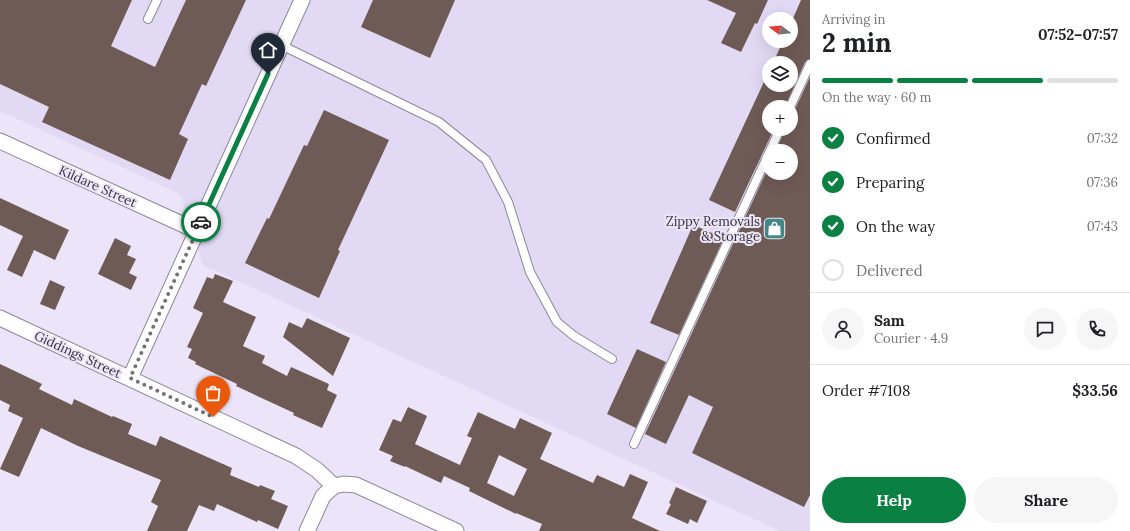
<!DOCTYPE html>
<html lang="en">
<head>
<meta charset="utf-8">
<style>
	body { margin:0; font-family:Lora,serif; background:#f6f6f6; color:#202124; height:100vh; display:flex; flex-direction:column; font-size:15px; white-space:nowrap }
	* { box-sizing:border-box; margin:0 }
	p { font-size:13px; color:#757577 }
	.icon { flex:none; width:22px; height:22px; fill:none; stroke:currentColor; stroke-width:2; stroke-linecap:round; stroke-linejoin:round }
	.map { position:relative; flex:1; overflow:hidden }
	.side { display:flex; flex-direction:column; background:#fff; width:320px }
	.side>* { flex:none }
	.needle { width:26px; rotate:286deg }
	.tools { position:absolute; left:762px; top:12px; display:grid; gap:8px }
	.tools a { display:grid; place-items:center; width:36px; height:36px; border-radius:50%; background:#fff; box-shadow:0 4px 16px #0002; font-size:20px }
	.pin { position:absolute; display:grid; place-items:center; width:34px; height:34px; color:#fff; margin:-41px -17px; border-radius:50% 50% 50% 0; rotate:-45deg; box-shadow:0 0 4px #0007 }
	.pin .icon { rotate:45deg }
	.courier { position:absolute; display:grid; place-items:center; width:40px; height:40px; margin:-20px; border:3px solid #0b8043; border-radius:50%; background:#fff; color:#222; box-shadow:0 1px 5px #0007 }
	.overview em { font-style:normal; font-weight:700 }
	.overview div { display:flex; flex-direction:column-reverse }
	.overview { display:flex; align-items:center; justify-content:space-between; height:68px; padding:0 12px }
	h1 { font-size:26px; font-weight:700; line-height:30px }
	.bar { display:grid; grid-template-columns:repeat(4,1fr); gap:6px 4px; align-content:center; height:48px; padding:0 12px }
	.bar i { height:5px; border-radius:3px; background:#e0e0e0 }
	.bar .current { background:#0b8043 }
	.bar p { grid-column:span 4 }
	.line { display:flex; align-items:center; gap:10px; padding:0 12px; border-top:1px solid #e0e0e0 }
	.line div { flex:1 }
	.round { display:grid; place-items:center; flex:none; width:42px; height:42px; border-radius:21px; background:#f6f6f6 }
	ol { padding:0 12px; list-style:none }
	li { display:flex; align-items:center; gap:12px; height:44px }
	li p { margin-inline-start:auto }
	li .icon { padding:4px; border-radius:50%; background:#0b8043; color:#fff; stroke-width:4 }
	li:last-child { color:#757577 }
	li i { width:22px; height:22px; border:2px solid #e0e0e0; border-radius:50% }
	.cta { display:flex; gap:8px; margin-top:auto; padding:8px 12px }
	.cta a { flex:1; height:46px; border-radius:24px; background:#0b8043; color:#fff; font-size:16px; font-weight:700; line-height:46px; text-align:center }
	.cta a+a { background:#f6f6f6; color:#202124 }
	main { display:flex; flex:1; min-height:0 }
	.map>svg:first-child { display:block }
	.built { fill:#e2d9f4; fill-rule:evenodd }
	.building { fill:#6f5b56; fill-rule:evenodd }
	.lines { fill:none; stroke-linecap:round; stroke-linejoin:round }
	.lane-casing { stroke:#8d8799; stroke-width:10 }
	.street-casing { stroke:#8d8799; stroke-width:17 }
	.lane { stroke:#fff; stroke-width:8 }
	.street { stroke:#fff; stroke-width:15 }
	.done { stroke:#74717c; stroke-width:4; stroke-dasharray:0 7.2 }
	.route { stroke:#0b8043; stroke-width:5 }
	.labels { text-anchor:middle; stroke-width:4; stroke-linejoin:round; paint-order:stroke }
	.street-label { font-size:13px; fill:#343239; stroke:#ece5f9 }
	.poi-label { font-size:13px; fill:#343239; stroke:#ece5f9; text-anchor:end }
</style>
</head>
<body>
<main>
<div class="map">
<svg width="810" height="531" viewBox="0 0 810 531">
	<rect width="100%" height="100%" fill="#ece5f9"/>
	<path class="built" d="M0 0H810V531H780L203 265 180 194 0 111ZM769 19H791V41H769ZM769 63H791V85H769ZM769 107H791V129H769ZM769 151H791V173H769Z"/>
	<path class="building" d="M0 0H132L111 46 155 67 186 0H246L206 86 202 84 179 134 188 139 170 180 42 122 49 107 0 84Z
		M373 0H455L430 58 361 27Z
		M707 0H768L757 24 755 23 741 52 721 43 736 13Z
		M801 0H810V59L805 62 785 107H769V129H774L735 212 709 200 769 71V85H791V63H773L783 41H791V23Z
		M810 77V495L804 507 692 453 713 407 689 395 666 444 645 434 769 166V173H791V151H776L785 129H791V112L795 109Z
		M324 110 389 140 338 250 340 251 319 298 245 263 267 218 269 219 304 145 307 146Z
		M0 198 69 230 55 260 34 250 22 277 7 270 23 236 0 225Z
		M693 225 724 238 679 335 650 323Z
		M115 238 131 246 127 255 136 259 129 273 137 277 131 290 98 274Z
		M215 274 233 281 223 302 256 317 243 346 265 356 262 363 287 376 291 367 329 384 327 390 337 395 322 428 293 415 294 413 236 386 237 384 195 364 196 362 188 358 192 349 187 347 203 313 193 308 207 277 213 279Z
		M50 280 65 287 55 310 40 304Z
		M307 318 350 338 333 376 283 337 289 322 302 328Z
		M637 349 666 362 636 428 607 414Z
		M0 364 42 384 39 389 72 405 74 399 112 417 113 416 132 424 128 434 156 446 160 436 232 468 230 475 259 487 260 485 275 491 271 499 288 506 278 529 258 520 257 522 217 504 214 511 199 505 187 531H147L158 506 151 502 161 480 78 446 41 428 19 477 0 469 23 418 8 411 10 405 0 400Z
		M408 407 427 416 415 444 460 465 472 438 467 436 478 412 515 429 520 418 552 433 540 459 593 483 597 475 624 487 630 474 648 482 632 518 660 531H539L542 524 516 513V514L469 491 470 488 444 476 441 483 405 466V467L390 461 393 456 379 450 393 419 401 422ZM499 455 527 469 514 496 487 483Z
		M676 487 707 501 697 523 690 519 688 524 666 514 671 504 669 503Z"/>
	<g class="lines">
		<defs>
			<path id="lane" d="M148 19 157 0
				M281 45 439 122 486 160 508 202 530 272 557 322 574 336 612 359
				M790 107 810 64
				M770 151 780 129
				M634 444 769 153"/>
			<path id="street" d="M0 141 197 231
				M0 318 296 456 317 470 334 486 344 484 356 485 456 531
				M130 378 302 0
				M307 531 323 496 334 486"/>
		</defs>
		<use href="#lane" class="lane-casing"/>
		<use href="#street" class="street-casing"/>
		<use href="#lane" class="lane"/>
		<use href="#street" class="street"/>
	</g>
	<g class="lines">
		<path class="done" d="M201 222 130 378 213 417"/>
		<path class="route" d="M201 222 268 74"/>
	</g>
	<defs>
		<symbol id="shop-square" viewBox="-11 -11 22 22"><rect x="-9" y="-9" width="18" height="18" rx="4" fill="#418988" stroke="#ece5f9"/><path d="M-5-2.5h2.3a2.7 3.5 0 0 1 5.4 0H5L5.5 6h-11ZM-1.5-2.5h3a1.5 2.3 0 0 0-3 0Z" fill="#fff"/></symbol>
	</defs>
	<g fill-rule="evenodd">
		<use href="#shop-square" x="762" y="216" width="25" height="25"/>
	</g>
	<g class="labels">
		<g class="street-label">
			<text transform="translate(98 186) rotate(24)" y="5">Kildare Street</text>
			<text transform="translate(78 354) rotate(25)" y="5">Giddings Street</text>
		</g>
		<g class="poi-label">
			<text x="760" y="226">Zippy Removals<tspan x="760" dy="15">&amp; Storage</tspan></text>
		</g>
	</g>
</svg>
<div class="tools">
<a><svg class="needle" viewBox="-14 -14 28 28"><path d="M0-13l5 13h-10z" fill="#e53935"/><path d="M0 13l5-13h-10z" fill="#757577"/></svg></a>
<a><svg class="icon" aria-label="layers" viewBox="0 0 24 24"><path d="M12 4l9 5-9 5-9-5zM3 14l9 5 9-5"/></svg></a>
<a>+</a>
<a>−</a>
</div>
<div class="pin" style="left:213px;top:417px;background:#ea580c"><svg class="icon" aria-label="bag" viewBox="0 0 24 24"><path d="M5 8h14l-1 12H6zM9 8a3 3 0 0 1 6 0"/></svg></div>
<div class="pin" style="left:268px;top:74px;background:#1f2937"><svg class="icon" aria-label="home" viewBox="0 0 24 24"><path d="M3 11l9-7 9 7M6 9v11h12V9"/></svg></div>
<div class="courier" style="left:201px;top:222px"><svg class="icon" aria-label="car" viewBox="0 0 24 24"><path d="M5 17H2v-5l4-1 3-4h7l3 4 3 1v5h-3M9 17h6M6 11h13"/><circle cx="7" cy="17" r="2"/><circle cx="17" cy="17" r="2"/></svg></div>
</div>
<section class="side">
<div class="overview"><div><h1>2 min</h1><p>Arriving in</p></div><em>07:52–07:57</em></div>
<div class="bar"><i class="current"></i><i class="current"></i><i class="current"></i><i></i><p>On the way · 60 m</p></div>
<ol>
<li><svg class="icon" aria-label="check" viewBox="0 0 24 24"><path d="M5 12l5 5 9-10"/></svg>Confirmed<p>07:32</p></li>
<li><svg class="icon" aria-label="check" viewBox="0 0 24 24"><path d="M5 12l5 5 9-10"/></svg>Preparing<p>07:36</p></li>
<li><svg class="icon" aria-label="check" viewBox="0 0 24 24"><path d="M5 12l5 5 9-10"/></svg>On the way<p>07:43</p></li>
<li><i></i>Delivered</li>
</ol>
<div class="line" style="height:72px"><a class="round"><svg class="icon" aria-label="person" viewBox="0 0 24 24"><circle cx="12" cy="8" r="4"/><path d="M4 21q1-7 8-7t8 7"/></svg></a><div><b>Sam</b><p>Courier · 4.9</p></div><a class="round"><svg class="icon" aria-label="chat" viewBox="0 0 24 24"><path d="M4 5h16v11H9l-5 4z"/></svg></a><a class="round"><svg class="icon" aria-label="phone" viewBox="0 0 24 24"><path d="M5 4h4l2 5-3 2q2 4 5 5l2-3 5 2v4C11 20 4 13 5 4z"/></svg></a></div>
<div class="line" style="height:52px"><div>Order #7108</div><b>$33.56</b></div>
<div class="cta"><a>Help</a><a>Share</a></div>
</section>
</main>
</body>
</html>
